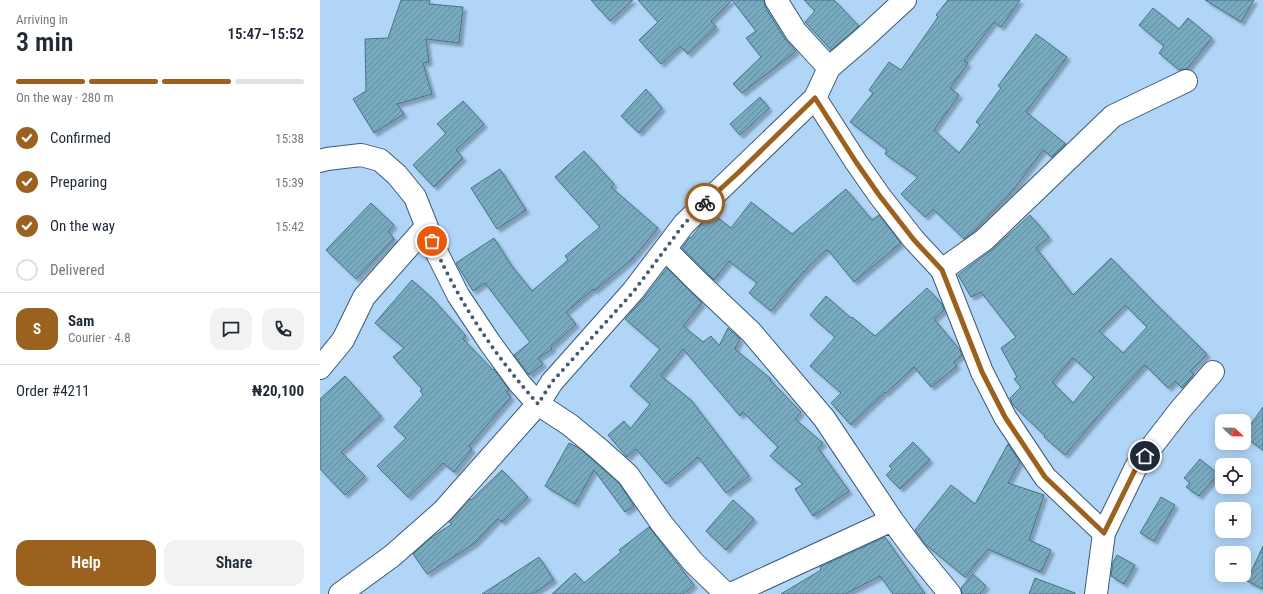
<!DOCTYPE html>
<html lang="en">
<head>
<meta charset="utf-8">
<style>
	body { margin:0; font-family:"Roboto Condensed",sans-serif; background:#f2f2f3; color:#1f2937; height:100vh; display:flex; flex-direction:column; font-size:15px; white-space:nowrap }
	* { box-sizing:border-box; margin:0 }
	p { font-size:13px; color:#747a83 }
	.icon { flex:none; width:22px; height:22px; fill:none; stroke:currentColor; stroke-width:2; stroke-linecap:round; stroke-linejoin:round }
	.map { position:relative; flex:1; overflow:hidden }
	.side { display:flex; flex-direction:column; background:#fff; width:320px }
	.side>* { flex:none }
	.needle { width:26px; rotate:112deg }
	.controls { position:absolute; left:895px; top:414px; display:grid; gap:8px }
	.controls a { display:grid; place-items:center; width:36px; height:36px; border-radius:8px; background:#fff; box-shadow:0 2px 10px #0003; font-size:20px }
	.pin { position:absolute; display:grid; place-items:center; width:34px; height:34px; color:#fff; margin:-17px; border:2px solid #fff; border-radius:50%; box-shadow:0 1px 4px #0007 }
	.courier { position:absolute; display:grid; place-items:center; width:40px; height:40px; margin:-20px; border:3px solid #9a621e; border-radius:50%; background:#fff; color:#222; box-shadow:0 1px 5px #0007 }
	.overview em { font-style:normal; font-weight:600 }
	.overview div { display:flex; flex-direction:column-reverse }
	.overview { display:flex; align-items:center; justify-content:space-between; height:68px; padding:0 16px }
	h1 { font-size:26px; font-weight:600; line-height:30px }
	.bar { display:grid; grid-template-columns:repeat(4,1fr); gap:6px 4px; align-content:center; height:48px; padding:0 16px }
	.bar i { height:5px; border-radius:3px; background:#e0e1e3 }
	.bar .current { background:#9a621e }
	.bar p { grid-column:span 4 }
	.line { display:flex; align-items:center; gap:10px; padding:0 16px; border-top:1px solid #e0e1e3 }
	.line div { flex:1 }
	.round { display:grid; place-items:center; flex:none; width:42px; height:42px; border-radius:12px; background:#f2f2f3 }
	ol { padding:0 16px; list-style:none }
	li { display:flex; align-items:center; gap:12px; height:44px }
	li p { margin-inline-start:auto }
	li .icon { padding:4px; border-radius:50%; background:#9a621e; color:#fff; stroke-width:4 }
	li:last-child { color:#747a83 }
	li i { width:22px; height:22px; border:2px solid #e0e1e3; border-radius:50% }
	.button { display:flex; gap:8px; margin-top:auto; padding:8px 16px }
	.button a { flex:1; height:46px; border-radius:12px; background:#9a621e; color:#fff; font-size:16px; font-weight:600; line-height:46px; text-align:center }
	.button a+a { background:#f2f2f3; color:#1f2937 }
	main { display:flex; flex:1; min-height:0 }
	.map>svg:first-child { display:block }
	.building { fill:url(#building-hatch); stroke:#447488; fill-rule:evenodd; filter:url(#shadow) }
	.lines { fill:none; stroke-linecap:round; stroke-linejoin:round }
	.minor-casing { stroke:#395a77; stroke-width:24 }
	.minor { stroke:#fff; stroke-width:22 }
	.done { stroke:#465b6f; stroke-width:4; stroke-dasharray:0 7.2 }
	.route { stroke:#9a621e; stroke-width:5 }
</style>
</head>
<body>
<main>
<section class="side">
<div class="overview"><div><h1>3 min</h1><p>Arriving in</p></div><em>15:47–15:52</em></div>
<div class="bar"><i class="current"></i><i class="current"></i><i class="current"></i><i></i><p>On the way · 280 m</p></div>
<ol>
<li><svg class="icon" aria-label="check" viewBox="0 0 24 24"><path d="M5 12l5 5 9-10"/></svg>Confirmed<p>15:38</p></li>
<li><svg class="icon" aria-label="check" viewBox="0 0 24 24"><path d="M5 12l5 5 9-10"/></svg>Preparing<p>15:39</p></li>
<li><svg class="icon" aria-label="check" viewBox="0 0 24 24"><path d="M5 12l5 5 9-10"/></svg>On the way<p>15:42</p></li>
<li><i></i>Delivered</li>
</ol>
<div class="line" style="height:72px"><b class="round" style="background:#9a621e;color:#fff">S</b><div><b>Sam</b><p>Courier · 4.8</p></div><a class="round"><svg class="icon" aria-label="chat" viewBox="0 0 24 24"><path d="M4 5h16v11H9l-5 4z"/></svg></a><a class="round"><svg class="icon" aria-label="phone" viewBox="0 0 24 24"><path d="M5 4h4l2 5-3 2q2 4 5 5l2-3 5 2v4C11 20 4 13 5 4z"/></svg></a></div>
<div class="line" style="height:52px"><div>Order #4211</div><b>₦20,100</b></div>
<div class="button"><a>Help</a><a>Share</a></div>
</section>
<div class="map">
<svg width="943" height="594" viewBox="0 0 943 594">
	<defs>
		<pattern id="building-hatch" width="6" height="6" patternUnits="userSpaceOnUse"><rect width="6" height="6" fill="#79abc0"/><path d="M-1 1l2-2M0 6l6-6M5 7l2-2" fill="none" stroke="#628a9c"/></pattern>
		<filter id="shadow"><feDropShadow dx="3.5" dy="3.5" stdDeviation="1" flood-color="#0004"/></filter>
	</defs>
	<rect width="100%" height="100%" fill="#b1d5f7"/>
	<path class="building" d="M81 0H110L109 4 143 7 139 43 106 39 109 62 103 63 112 94 77 104 84 114 54 133 33 99 46 91 45 39 68 38Z
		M271 0H313L290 21Z
		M318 0H412L391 21 396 27 368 54 360 46 341 64 319 40 338 22Z
		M412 0H444L445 7 465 39 476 51 422 93 413 84 441 57 426 38 436 31Z
		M484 0H514L539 26 511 50 485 22 495 11Z
		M628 0H700L681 27 674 22 644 61 648 63 630 88 639 95 614 130 639 153 660 125 656 122 681 88 678 86 716 34 747 57 706 112 746 144 732 157 723 150 690 194 652 233 644 239 613 209 605 217 581 194 598 177 565 154 567 150 530 122 553 93 549 90 569 62 581 70 618 17 616 15Z
		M885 0H934L921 22Z
		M833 8 859 29 868 18 892 38 867 69 859 70 839 53 844 46 819 25Z
		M326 89 342 108 319 133 301 116Z
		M440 97 449 108 420 135 410 124Z
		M143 101 164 124 136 150 143 158 114 187 93 165 126 133 117 124Z
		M264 151 294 184 291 187 338 228 312 259 274 291 273 289 246 312 256 324 231 347 232 349 218 358 223 364 209 375 194 355 210 342 165 283 153 291 136 263 174 238 191 265 212 291 248 260 245 256 280 227 235 177Z
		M180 169 206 210 177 229 151 188Z
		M526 189 552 220 559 215 581 243 534 282 508 250 507 251 506 250 490 265 484 272V271L451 311 429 293 437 283 409 261 394 280 362 248 370 237 371 238 380 226 393 214 411 228 431 202 472 234Z
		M51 203 74 225 68 231 74 239 36 279 6 250Z
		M710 215 729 237 716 248 753 295 791 258 832 300 887 354 870 371 874 374 862 388 855 381 848 388 825 365 786 407 745 455 724 437 725 436 692 404 690 398 701 387 694 379 697 377 681 348 696 337 661 292 651 297 638 275 673 249ZM805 305 827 327 803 353 779 331ZM753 358 774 377 753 403 732 382Z
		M347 268 382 303 363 326 383 342 391 336 399 346 408 328 420 339 415 349 451 379 450 380 481 412 475 419 503 443 498 448 529 491 493 516 475 489 483 484 450 456 458 447 423 412 420 416 363 349 341 376 371 400 429 476 406 493 378 457 346 484 316 449 307 457 288 435 304 421 310 429 330 404 310 386 340 349 305 319 323 299Z
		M92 280 112 298 146 336 143 339 173 370 174 369 189 390 186 392 191 397 149 446 152 449 134 472 123 463 88 497 57 466 86 438 74 427 103 395 100 391 102 389 73 357 84 348 55 323Z
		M607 288 622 304 624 310 614 319 640 350 642 355 634 362 637 366 611 387 594 367 566 393 565 392 531 425 511 403 521 393 490 366 515 337 490 315 506 296 531 318 532 317 555 336Z
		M25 376 61 416 21 452 45 476 25 495 0 469V399Z
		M943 407V450L924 436V434Z
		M593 442 610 460 580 489 566 475 572 469 569 466Z
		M249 443 259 448 299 483 314 506 305 512 274 470 255 504 225 486Z
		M688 444 700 462 688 483 724 495 709 540 731 550 721 572 668 549 645 577 606 545 595 530 631 485 655 504Z
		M880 459 898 474 879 496 866 487 870 483 864 478Z
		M182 470 208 497 182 522 178 519 155 543 107 574 93 554 112 537 132 524 129 522 150 499 151 500Z
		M841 497 855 505 834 541 820 533Z
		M413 500 434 519 406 550 386 531Z
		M329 527 374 585 363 594H232L255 573 264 583 301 552 299 550Z
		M565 537 605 594H573L560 576 525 594H461L501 570 500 567Z
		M943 546V589L927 581Z
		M797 555 815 565 804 584 791 576 793 562Z
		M219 557 234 580 212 594H162Z
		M653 574 666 586 660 594H642L641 588Z
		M715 578 755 593V594H709Z"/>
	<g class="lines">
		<defs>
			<path id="minor" d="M456 0 476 32 509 68
				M495 98 536 162 559 195 594 240 622 270 662 372 685 417 725 477 784 533
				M0 161 7 159 41 155 60 160 77 175 95 197 118 255 138 295 170 343 200 384 218 404 250 425 279 449 308 475 342 524 373 562 406 594
				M345 249 376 280 431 332 504 418 572 520 594 550 630 594
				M622 270 664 240 793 116 866 81
				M0 368 23 340 44 297 106 227
				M20 594 72 556 123 511 218 404 232 382 313 291 364 224 495 98 509 68 545 37 585 0
				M411 594 572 520
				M776 594 784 533 816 467 860 410 893 372"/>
		</defs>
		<use href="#minor" class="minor-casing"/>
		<use href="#minor" class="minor"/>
	</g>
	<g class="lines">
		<path class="done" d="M112 241C138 301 175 356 218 404L232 382 314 291 364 224 385 203"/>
		<path class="route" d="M385 203 418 173 495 98 536 162 559 195 594 240 622 270 662 372 685 417 725 477 784 533 816 468 825 456"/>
	</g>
</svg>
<div class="controls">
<a><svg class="needle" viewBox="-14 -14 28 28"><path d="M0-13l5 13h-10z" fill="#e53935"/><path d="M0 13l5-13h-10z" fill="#747a83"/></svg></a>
<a><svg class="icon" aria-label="locate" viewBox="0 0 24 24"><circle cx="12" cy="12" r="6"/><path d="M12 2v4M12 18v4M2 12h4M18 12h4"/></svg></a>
<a>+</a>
<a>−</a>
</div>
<div class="pin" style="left:112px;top:241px;background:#ea580c"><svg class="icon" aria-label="bag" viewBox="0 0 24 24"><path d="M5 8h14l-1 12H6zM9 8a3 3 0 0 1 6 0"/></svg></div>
<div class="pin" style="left:825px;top:456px;background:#1f2937"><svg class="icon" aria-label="home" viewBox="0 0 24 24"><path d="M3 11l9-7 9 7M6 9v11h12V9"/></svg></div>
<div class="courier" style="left:385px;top:203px"><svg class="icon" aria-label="bike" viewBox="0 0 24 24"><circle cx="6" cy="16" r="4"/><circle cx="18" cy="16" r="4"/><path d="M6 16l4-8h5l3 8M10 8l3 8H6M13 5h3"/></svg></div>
</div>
</main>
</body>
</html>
